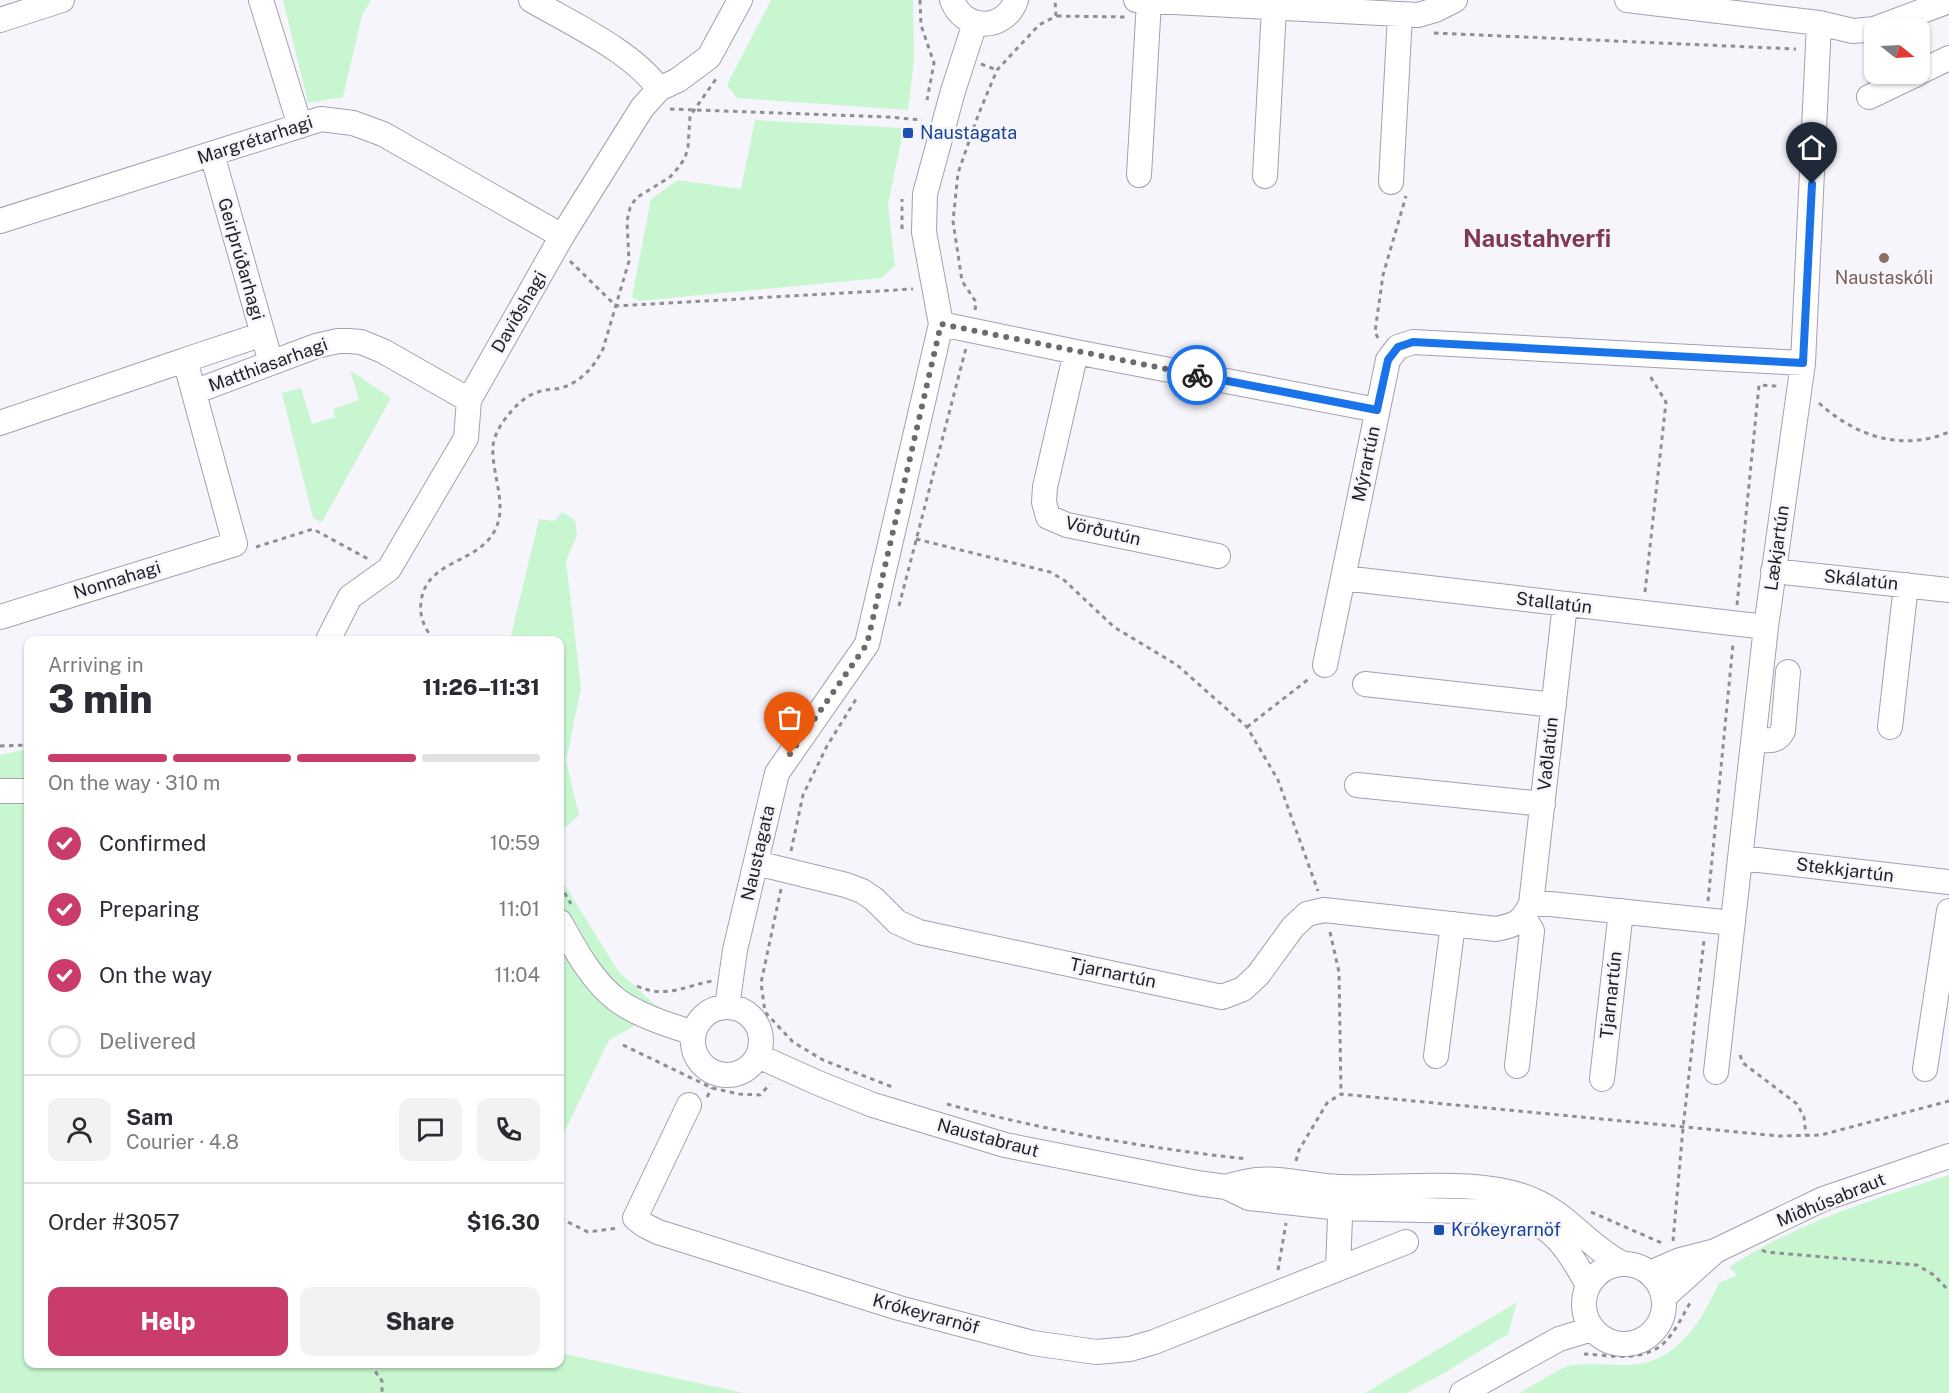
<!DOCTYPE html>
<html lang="en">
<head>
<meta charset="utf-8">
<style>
	body { margin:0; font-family:"Public Sans",sans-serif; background:#f2f2f3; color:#2b2b33; height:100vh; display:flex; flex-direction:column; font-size:22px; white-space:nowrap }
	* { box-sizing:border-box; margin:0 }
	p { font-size:20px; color:#7c7c81 }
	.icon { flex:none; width:33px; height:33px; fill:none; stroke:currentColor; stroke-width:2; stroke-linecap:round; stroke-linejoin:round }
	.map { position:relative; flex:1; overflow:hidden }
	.details { position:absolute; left:24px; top:636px; width:540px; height:732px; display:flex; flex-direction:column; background:#fff; border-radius:12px; box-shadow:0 2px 4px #0004 }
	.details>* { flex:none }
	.needle { width:39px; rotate:108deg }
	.tools { position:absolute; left:1864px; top:18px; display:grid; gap:12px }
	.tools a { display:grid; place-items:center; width:66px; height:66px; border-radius:12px; background:#fff; box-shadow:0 2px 4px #0004; font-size:30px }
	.pin { position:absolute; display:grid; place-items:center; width:51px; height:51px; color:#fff; margin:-62px -26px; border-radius:50% 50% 50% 0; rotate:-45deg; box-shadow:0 0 6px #0007 }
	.pin .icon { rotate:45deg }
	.courier { position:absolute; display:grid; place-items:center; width:60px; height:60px; margin:-30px; border:4px solid #1a73e8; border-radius:50%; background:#fff; color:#222; box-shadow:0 2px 8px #0007 }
	.head em { font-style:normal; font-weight:800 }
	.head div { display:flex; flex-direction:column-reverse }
	.head { display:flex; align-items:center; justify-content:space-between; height:102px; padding:0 24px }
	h1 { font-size:39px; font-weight:800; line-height:45px }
	.bar { display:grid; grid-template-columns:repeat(4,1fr); gap:9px 6px; align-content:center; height:72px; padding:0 24px }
	.bar i { height:8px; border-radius:4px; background:#e1e1e2 }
	.bar .active { background:#ca3d6b }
	.bar p { grid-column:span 4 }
	.line { display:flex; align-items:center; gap:15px; padding:0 24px; border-top:2px solid #e1e1e2 }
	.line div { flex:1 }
	.round { display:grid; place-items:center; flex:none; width:63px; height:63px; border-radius:12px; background:#f2f2f3 }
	ol { padding:0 24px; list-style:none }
	li { display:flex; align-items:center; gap:18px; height:66px }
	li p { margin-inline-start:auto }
	li .icon { padding:6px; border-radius:50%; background:#ca3d6b; color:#fff; stroke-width:4 }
	li:last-child { color:#7c7c81 }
	li i { width:33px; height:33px; border:3px solid #e1e1e2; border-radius:50% }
	.action { display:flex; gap:12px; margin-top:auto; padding:12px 24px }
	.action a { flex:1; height:69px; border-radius:12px; background:#ca3d6b; color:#fff; font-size:24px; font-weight:800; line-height:69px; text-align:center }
	.action a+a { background:#f2f2f3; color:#2b2b33 }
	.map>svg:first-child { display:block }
	.green { fill:#c8f6d0 }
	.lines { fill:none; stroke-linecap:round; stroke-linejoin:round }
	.minor-casing { stroke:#a59fb0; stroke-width:26 }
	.path { stroke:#908e95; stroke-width:3; stroke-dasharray:4.5 4.5; stroke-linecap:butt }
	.minor { stroke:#fff; stroke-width:24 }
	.done { stroke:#6c6a70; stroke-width:6; stroke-dasharray:0 10.8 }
	.route { stroke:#1a73e8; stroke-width:8 }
	.transit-dot { fill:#1a4fb4; stroke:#f7f5fc; stroke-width:2 }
	.education-dot { fill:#8d6e63; stroke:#f7f5fc; stroke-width:2 }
	.labels { text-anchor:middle; stroke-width:5; stroke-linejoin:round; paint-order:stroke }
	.transit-label { font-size:18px; fill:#164399; stroke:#f7f5fc; text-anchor:start }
	.street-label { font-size:18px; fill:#211f25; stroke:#f7f5fc }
	.education-label { font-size:18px; fill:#785e54; stroke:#f7f5fc }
	.district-label { font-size:24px; font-weight:bold; fill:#80394d; stroke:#f7f5fc }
</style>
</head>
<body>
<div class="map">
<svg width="1949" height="1393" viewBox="0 0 1949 1393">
	<rect width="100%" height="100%" fill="#f7f5fc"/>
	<path class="green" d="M283 0H371L362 15 343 97 308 103Z
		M771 0H913L914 60 908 110 737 98 727 85Z
		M755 120 904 128 888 204 895 266 881 278 639 301 632 297 651 199 678 180 741 189Z
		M350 370 391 398 322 522 313 518 282 393 301 388 312 424 335 417 333 409 359 400Z
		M562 512 575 520 577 535 566 561 581 688 566 761 579 815 565 828 560 827V640H510L539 519 555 521Z
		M28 749V1364H560V1353L744 1393H0V755Z
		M560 877 618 971 662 1011 609 1040 560 1141Z
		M1949 1175V1393H1519C1535 1385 1552 1372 1568 1366 1580 1363 1610 1365 1624 1365 1675 1366 1700 1324 1719 1283L1737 1275 1729 1267C1796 1223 1874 1199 1949 1175Z
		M1517 1302 1508 1334 1444 1373 1407 1393H1365Z"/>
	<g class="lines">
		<defs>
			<path id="minor" d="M261 0 300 126
				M531 0C572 24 632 51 659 89
				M952 0C963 31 1005 32 1016 0
				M1136 0 1418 15 1435 10 1455 0
				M1627 0 1819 23 1853 31 1875 29
				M0 20 62 0
				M1877 28 1949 1
				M1920 72 1949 58
				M1869 97 1917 74
				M212 154 271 363
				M1139 175 1149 1
				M1265 176 1274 8
				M1391 182 1400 15
				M0 221 321 119 353 123 383 134 562 236
				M941 324 1076 352 1377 410
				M1076 352 1045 487 1044 502 1048 517 1067 525 1218 556
				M185 360 263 334
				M194 392 316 346 338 341H349L361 342 383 351 469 400
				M0 423 185 360 235 544 0 617
				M1773 571 1949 590
				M1343 578 1766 627
				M328 640 350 597 389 569 466 438 469 400 562 236 642 108 659 89 678 80 709 57 740 0
				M1325 665 1388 360 1398 347 1413 342 1803 363
				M1365 684 1554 705
				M1890 727 1906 585
				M1754 739C1766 740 1776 744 1783 731L1788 672
				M1357 785 1543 804
				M0 791H28
				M1741 858 1949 882
				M756 863 846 885 862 891 874 899 897 922 919 932 1222 997 1243 989 1258 975 1293 927 1307 914 1324 910 1496 929C1516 925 1521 923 1531 904H1550L1733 923
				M1531 904 1565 604
				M560 922C575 949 592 981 617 1000 639 1016 669 1025 694 1033
				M693 1041a34 34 0 1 1 68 0a34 34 0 1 1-68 0Z
				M727 1007 735 950 777 773 867 644 941 324 924 232 925 194 953 91 975 23
				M758 1056 818 1083 873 1105 1005 1145 1197 1183 1226 1187 1249 1198 1340 1208 1502 1212C1550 1219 1566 1246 1588 1285
				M1436 1056 1453 924
				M1517 1066 1532 931 1524 917
				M1925 1069 1949 911
				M1716 1072 1766 627 1803 363 1819 23
				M1602 1079 1621 911
				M689 1105 635 1218 644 1225 658 1232 899 1308 1033 1343 1096 1352 1130 1349 1154 1342 1406 1242
				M1226 1187C1236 1184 1247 1181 1257 1180 1283 1177 1317 1187 1343 1187 1400 1189 1482 1177 1533 1200 1567 1214 1588 1246 1621 1263
				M1584 1304a40 40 0 1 1 80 0a40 40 0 1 1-80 0Z
				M1338 1268 1341 1193
				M1650 1273 1680 1260 1715 1251 1823 1199 1949 1156
				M1664 1297 1713 1253
				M1462 1393 1559 1339 1592 1329"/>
		</defs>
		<use href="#minor" class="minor-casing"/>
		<path class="path" d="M920 0 921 25 934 63 927 100
			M1057 16 1125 17
			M1434 33 1796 49
			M981 64 997 70
			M670 109 888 117 922 120
			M902 229V199
			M570 261 616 306 913 289
			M975 310 976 302 962 281 953 221 958 173 979 113 997 70 1039 25 1056 16 1055 0
			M1378 338 1375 332 1383 275 1406 196
			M1819 403C1855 436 1902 452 1949 432
			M916 539 1050 572 1064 580 1114 627 1177 665 1247 727 1278 780 1318 891
			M256 547 313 529 368 559
			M1645 592 1666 402 1650 376
			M1737 605 1759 385 1775 386V381
			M899 606 966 348
			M434 640C425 629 419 617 421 602 426 560 476 564 494 532 509 506 491 474 493 446 494 435 502 422 509 414 516 405 527 395 538 392 545 389 553 390 561 388 581 382 594 367 603 349L629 261 627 221 630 208 636 198 670 177 678 168 685 158 688 147 690 116 716 79
			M1247 727 1310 678
			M0 746 28 745
			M791 851 803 795 827 746 858 696
			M560 885 571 904
			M781 889 761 983 765 1012 793 1042 823 1060 895 1088
			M1708 901 1733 644
			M1330 932 1339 972 1341 1094
			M637 986C665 999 685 986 712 981
			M623 1045 712 1088 739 1094 760 1095 770 1084
			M1740 1055 1743 1063 1797 1104 1804 1117 1806 1135
			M707 1097 712 1088
			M947 1104C1046 1131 1146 1148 1247 1159
			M1296 1161 1299 1150 1327 1103 1341 1094 1779 1136 1821 1135 1949 1101
			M1591 1212 1664 1244
			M560 1218 588 1232 618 1228
			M1673 1241 1683 1128 1704 940
			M1762 1250 1766 1252 1917 1265 1934 1275 1949 1291
			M1278 1270 1286 1223
			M1584 1354C1610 1355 1644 1363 1665 1342 1675 1332 1683 1315 1690 1303
			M370 1364 382 1381V1393"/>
		<use href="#minor" class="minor"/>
	</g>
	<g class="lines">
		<path class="done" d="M790 754 867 644 941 324 1197 375"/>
		<path class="route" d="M1197 375 1377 410 1388 360 1398 347 1413 342 1803 363 1812 184"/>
	</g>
	<g class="transit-dot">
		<rect x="902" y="127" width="12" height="12" rx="3"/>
		<rect x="1433" y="1224" width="12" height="12" rx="3"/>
	</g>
	<circle class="education-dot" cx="1884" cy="258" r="6"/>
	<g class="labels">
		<g class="transit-label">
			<text x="920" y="139">Naustagata</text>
			<text x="1451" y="1236">Krókeyrarnöf</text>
		</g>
		<g class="street-label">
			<text transform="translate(255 140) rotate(-18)" y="6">Margrétarhagi</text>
			<text transform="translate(241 259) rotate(74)" y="6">Geirþrúðarhagi</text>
			<text transform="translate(519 312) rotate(-60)" y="6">Daviðshagi</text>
			<text transform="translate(268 365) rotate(-20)" y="6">Matthiasarhagi</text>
			<text transform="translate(1366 464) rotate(-78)" y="6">Mýrartún</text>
			<text transform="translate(1103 531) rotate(13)" y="6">Vörðutún</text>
			<text transform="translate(1777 548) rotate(-82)" y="6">Lækjartún</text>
			<text transform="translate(117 580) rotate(-17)" y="6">Nonnahagi</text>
			<text transform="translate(1861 580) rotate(6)" y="6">Skálatún</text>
			<text transform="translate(1554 603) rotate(7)" y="6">Stallatún</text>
			<text transform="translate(1548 754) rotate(-84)" y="6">Vaðlatún</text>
			<text transform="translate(758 853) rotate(-77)" y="6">Naustagata</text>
			<text transform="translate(1845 870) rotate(7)" y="6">Stekkjartún</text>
			<text transform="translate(1113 973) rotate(12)" y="6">Tjarnartún</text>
			<text transform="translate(1611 995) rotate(-84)" y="6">Tjarnartún</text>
			<text transform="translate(988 1138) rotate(15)" y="6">Naustabraut</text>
			<text transform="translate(1831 1200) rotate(-22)" y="6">Miðhúsabraut</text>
			<text transform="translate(926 1314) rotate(15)" y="6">Krókeyrarnöf</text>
		</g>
		<g class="education-label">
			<text x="1884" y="284">Naustaskóli</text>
		</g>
		<g class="district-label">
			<text x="1537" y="247">Naustahverfi</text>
		</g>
	</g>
</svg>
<div class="tools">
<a><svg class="needle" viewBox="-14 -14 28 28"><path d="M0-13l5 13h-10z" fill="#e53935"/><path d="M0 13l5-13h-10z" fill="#7c7c81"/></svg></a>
</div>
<div class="pin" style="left:790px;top:754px;background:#ea580c"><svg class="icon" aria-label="bag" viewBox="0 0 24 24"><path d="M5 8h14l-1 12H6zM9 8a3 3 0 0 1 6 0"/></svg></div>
<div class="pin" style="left:1812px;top:184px;background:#1f2937"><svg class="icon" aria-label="home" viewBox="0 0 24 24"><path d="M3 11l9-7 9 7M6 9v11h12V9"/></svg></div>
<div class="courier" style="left:1197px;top:375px"><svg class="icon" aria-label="bike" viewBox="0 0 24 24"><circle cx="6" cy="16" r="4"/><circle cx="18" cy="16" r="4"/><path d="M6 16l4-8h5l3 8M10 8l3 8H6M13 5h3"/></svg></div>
<section class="details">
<div class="head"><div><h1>3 min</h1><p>Arriving in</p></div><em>11:26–11:31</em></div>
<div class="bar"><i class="active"></i><i class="active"></i><i class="active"></i><i></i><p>On the way · 310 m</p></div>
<ol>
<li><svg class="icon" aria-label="check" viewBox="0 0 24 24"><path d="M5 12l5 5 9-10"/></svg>Confirmed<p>10:59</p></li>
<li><svg class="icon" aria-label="check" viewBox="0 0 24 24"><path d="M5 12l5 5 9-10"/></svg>Preparing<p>11:01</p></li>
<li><svg class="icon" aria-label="check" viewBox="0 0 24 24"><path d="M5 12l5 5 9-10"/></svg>On the way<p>11:04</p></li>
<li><i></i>Delivered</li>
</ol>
<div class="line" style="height:108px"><a class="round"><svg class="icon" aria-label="person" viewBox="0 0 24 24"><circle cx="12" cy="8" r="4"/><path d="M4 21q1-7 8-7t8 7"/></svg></a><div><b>Sam</b><p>Courier · 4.8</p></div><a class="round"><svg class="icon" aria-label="chat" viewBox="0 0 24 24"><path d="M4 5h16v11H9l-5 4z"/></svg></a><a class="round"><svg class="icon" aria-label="phone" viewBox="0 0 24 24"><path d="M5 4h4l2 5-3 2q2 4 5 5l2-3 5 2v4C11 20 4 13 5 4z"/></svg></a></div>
<div class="line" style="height:78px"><div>Order #3057</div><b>$16.30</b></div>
<div class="action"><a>Help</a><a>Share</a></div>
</section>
</div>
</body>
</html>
